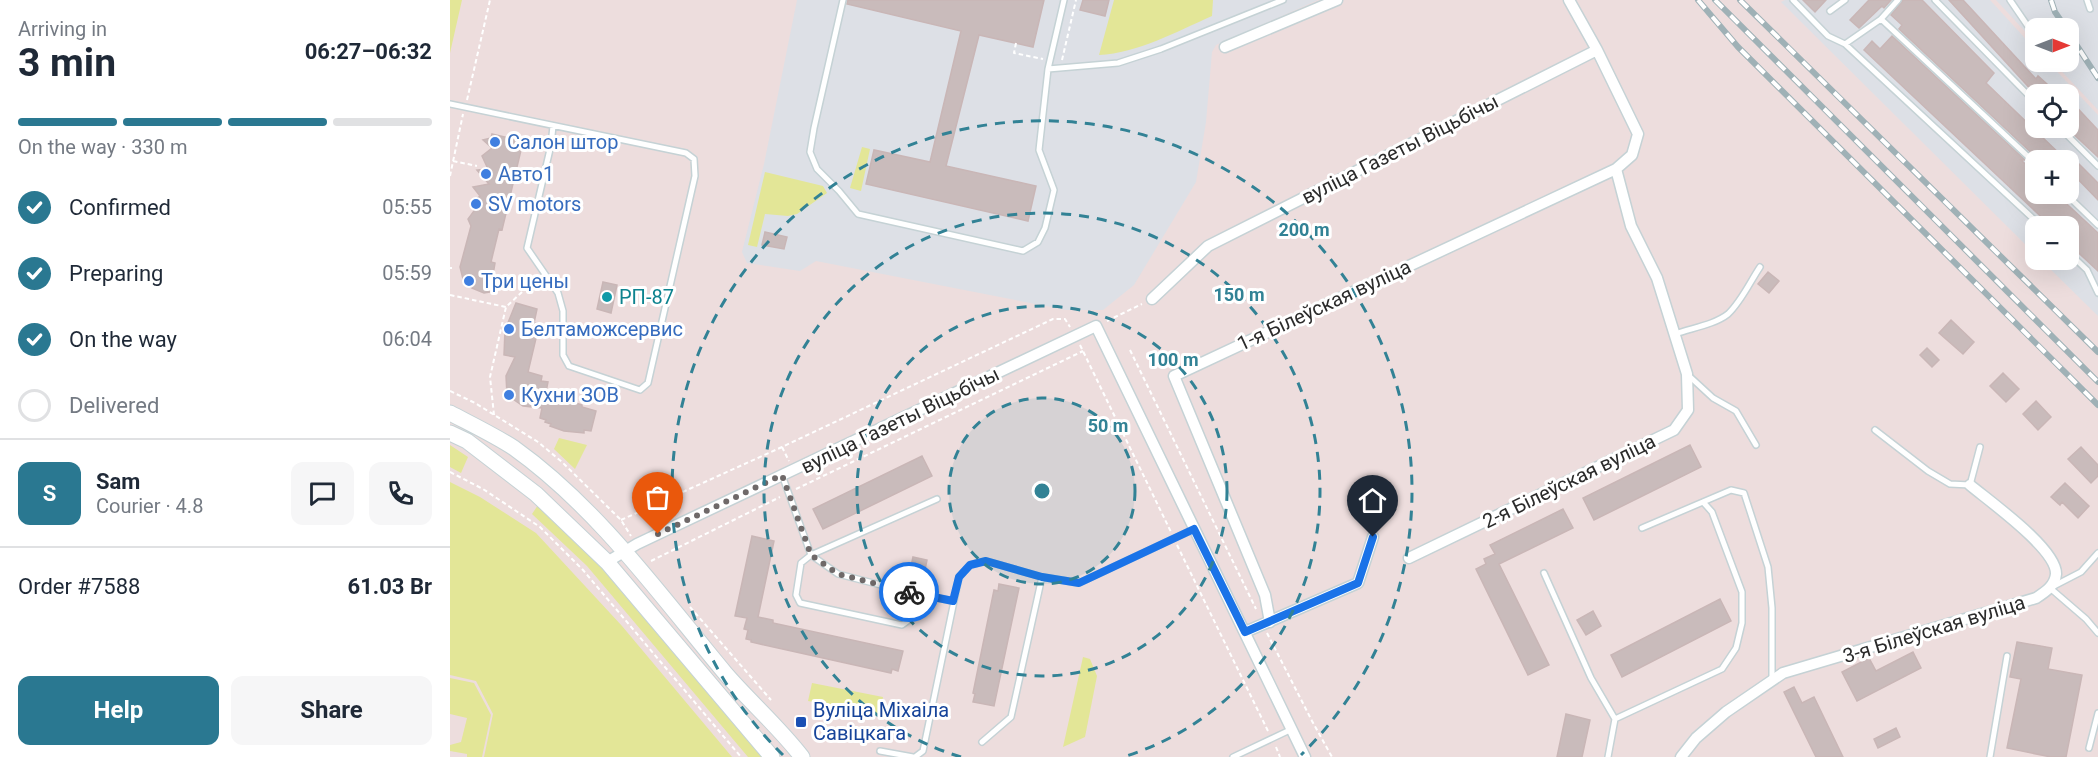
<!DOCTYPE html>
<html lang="en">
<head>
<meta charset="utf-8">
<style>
	body { margin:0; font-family:Roboto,sans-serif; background:#f6f6f7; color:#1f2937; height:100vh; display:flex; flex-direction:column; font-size:22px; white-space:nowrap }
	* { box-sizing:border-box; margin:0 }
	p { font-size:20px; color:#747a83 }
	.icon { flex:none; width:33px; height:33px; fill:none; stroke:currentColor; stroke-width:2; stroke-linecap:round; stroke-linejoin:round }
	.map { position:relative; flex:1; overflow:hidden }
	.details { display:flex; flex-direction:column; background:#fff; width:450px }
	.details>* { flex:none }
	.needle { width:39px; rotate:90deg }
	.buttons { position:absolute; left:1575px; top:18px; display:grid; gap:12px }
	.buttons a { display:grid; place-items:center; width:54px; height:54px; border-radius:12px; background:#fff; box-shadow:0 6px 24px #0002; font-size:30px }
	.pin { position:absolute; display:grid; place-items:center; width:51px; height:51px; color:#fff; margin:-62px -26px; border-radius:50% 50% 50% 0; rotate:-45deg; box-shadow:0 0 6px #0007 }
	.pin .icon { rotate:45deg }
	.courier { position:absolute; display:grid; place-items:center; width:60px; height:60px; margin:-30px; border:4px solid #1a73e8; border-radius:50%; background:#fff; color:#222; box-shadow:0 2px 8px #0007 }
	.summary em { font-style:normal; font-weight:700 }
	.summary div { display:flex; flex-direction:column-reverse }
	.summary { display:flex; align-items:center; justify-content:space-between; height:102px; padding:0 18px }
	h1 { font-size:39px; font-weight:700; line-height:45px }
	.bar { display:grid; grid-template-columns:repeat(4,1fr); gap:9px 6px; align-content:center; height:72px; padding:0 18px }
	.bar i { height:8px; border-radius:4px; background:#e0e1e3 }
	.bar .on { background:#2a7891 }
	.bar p { grid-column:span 4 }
	.line { display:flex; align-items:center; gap:15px; padding:0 18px; border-top:2px solid #e0e1e3 }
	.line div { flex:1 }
	.round { display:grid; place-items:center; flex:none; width:63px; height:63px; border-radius:12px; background:#f6f6f7 }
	ol { padding:0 18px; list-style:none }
	li { display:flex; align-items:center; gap:18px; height:66px }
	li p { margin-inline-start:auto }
	li .icon { padding:6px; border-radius:50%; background:#2a7891; color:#fff; stroke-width:4 }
	li:last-child { color:#747a83 }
	li i { width:33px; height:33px; border:3px solid #e0e1e3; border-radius:50% }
	.action { display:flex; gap:12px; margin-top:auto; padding:12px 18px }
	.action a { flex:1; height:69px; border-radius:12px; background:#2a7891; color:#fff; font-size:24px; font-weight:700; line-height:69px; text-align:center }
	.action a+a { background:#f6f6f7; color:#1f2937 }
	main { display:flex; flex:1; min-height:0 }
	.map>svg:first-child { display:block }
	.industrial { fill:#dde0e6; fill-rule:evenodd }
	.green { fill:#e3e697 }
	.building { fill:#c9bbbb; stroke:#c9b6b6; stroke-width:1.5 }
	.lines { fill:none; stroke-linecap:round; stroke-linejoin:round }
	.service-casing { stroke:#c5d2d5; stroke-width:8 }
	.minor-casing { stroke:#c5d2d5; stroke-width:13 }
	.secondary-casing { stroke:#c5d2d5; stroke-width:17 }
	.path { stroke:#fff; stroke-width:2; stroke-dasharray:4.5 3; stroke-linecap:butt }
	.service { stroke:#fff; stroke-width:5 }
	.minor { stroke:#fff; stroke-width:10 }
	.secondary { stroke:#fff; stroke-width:15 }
	.rail-casing { stroke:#9fb1b6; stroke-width:6 }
	.rail { stroke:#fff; stroke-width:4; stroke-dasharray:11; stroke-linecap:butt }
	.done { stroke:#6f6969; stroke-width:6; stroke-dasharray:0 10.8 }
	.route { stroke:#1a73e8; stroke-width:8 }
	.ring { fill:none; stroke:#328295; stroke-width:3; stroke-dasharray:10 8 }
	.shop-dot { fill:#3f7fe0; stroke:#fff; stroke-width:2 }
	.culture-dot { fill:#0f9aa8; stroke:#fff; stroke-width:2 }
	.transit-dot { fill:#1a4fb4; stroke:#fff; stroke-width:2 }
	.labels { text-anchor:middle; stroke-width:6; stroke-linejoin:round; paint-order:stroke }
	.shop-label { font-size:20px; fill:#366cbe; stroke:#fff; text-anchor:start }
	.street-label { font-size:20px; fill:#2b2b2b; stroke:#fff }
	.culture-label { font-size:20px; fill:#0d838f; stroke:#fff; text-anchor:start }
	.transit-label { font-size:20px; fill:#164399; stroke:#fff; text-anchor:start }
	.centre { fill:#328295; stroke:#fff; stroke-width:3 }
	.ring-label { font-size:18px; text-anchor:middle; font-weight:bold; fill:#328295; stroke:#fff; stroke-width:6; stroke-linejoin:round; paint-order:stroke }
</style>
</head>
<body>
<main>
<section class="details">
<div class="summary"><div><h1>3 min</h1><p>Arriving in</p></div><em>06:27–06:32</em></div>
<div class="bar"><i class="on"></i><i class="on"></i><i class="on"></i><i></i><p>On the way · 330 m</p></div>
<ol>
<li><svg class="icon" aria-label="check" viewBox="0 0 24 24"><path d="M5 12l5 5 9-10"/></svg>Confirmed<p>05:55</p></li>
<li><svg class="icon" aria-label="check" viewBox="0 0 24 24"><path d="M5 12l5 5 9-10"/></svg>Preparing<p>05:59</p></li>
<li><svg class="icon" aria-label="check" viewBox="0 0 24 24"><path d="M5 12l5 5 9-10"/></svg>On the way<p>06:04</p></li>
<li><i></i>Delivered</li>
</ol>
<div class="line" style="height:108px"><b class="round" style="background:#2a7891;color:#fff">S</b><div><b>Sam</b><p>Courier · 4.8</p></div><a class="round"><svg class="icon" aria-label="chat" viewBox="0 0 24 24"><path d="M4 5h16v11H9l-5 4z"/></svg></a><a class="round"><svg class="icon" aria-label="phone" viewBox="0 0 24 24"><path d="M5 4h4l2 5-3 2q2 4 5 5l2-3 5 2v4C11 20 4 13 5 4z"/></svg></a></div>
<div class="line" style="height:78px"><div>Order #7588</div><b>61.03 Br</b></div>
<div class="action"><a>Help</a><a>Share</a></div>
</section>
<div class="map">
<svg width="1648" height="757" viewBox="0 0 1648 757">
	<rect width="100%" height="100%" fill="#eddddd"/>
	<path class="industrial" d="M347 0H868L766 45 762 52 756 122 746 182 684 285 653 310H616L366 261 350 271 297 263 292 252 314 164Z
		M1335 0H1540L1585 49 1586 62H1598L1648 115V316L1591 260H1618V226H1586L1585 254 1331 2ZM1586 94H1618V128H1586ZM1586 160H1618V194H1586Z
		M1546 0H1648V110L1603 62H1618V28H1586L1585 42Z"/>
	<path class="green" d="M0 0H12L0 53Z
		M664 0H763L762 16C726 32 688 53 649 55Z
		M412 147 420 149 411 191 400 188Z
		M315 172 373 186 377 193 347 214 338 216 315 214 307 247 298 245Z
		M109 438 137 445 125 469 104 449Z
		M0 445 18 457 11 473 0 467Z
		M0 482 30 497 86 533 172 626 282 757H34L43 714 26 681 0 675Z
		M88 505 146 558 313 757H298L137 566 82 514Z
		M633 657 640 659 647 676 635 737 613 747Z
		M0 678 24 683 41 715 32 757H17V754L0 751V745L11 742 17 718 0 714Z
		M362 683 433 697 430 715 358 701Z"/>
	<path class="building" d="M398 0H594L583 47 529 35 496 166 586 186 578 221 416 184 424 150 480 162 511 31 397 4Z
		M633 0H659L655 16 630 10Z
		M1353 0H1376L1365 12Z
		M1419 0H1441L1434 8 1432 6 1409 28 1400 20Z
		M1453 0H1472L1544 73 1536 83 1616 160H1589L1449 29 1452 25 1441 15Z
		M1499 0H1513L1586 79 1588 76 1608 94H1585Z
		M1442 36 1575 160H1571L1586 174V194H1606L1648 233V271L1618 243V226H1601L1414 50 1422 41 1430 49Z
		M1618 98 1648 130V157L1618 129Z
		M42 134 68 140V144L72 146 52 230 49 229 41 262 45 263 43 275 54 278 52 288 46 291 34 293 22 288 17 284 13 279 10 267 21 226 18 219 24 211 21 203 30 196 23 187 39 184 27 170 38 169 32 156 42 148 33 140 41 138Z
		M1629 164 1648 183V200L1621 172Z
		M315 232 337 237 334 249 312 245Z
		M1318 272 1329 281 1319 293 1308 284Z
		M153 282 167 285 161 313 147 309Z
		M66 303 87 309 84 323H87L85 329 88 330 78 372 92 376 91 381 98 382 96 392 126 400V403L132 405V407L146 411 141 431 134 430V433L114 431 100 426 101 424 95 422 96 420 90 418 92 408 73 406 57 395 56 376 65 357 54 355 55 330Z
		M1501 320 1524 342 1513 354 1489 333Z
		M1477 348 1489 360 1482 367 1470 355Z
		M1553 373 1569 389 1556 402 1540 386Z
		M1586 401 1601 417 1588 430 1573 414Z
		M1240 445 1251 467 1144 520 1133 498Z
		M1631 447 1648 465V476L1641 483 1618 459Z
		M472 456 482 476 373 529 363 509Z
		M1615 483 1639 506 1628 518 1612 502 1610 505 1601 497Z
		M1113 509 1123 528 1049 564 1099 665 1078 675 1026 569 1036 564 1034 559 1045 554 1040 545Z
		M302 536 324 541 308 617 323 620V623L453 651 448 671 442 669 441 673 301 642V640L296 639 298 630 294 629 297 618 285 616Z
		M463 557 477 560 473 579 459 576Z
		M549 584 569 588 544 706 523 702 525 694 523 693 544 590 548 591Z
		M1270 599 1281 621 1172 677 1161 655Z
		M1143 611 1151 626 1136 635 1127 620Z
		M1567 642 1602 648 1598 669 1632 675 1616 757H1601L1557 748 1571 679 1560 677Z
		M1463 652 1471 668 1407 701 1392 672 1419 658 1426 671Z
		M1344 687 1352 703 1364 697 1393 757H1366L1334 692Z
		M1116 714 1140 720 1132 757H1107Z
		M1446 728 1450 737 1428 748 1424 739Z"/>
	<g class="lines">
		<defs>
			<path id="service" d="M393 0 364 128 360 152 367 169 389 191 408 214 573 251 588 242 595 228 604 190 589 150 598 69 614 0
				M1343 0 1378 36 1395 44 1431 19 1586 164
				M1485 0 1586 103
				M1560 0 1586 38
				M1637 0 1640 9
				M1380 11 1395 0
				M1431 19 1448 0
				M1395 44 1591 226
				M598 69 668 63 711 49 833 0
				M0 104 236 153 244 159 245 176 198 383 190 390 119 366 113 355V311L108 293 77 248 101 145 103 126
				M1610 128 1648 166
				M1616 194 1648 225
				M1618 252 1637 270 1648 293
				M1225 334C1241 328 1264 325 1278 314 1291 302 1300 282 1310 267
				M1238 375 1263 398 1286 411 1306 445
				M1425 430 1478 471 1500 484 1520 485 1530 447
				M332 475 361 555 388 574 466 594 503 601
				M1192 528 1281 490 1294 493 1318 567 1322 608V680
				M1648 553 1631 572 1600 588 1636 619 1648 633
				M1094 573 1141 678 1165 719 1158 757
				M466 594 459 620 452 625 350 603 346 595 351 563 361 555 487 499
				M1165 719 1272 669 1286 648 1292 623V592L1262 512 1253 502
				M532 742 561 717 592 577 629 583 744 529
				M1639 748 1648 713
				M430 751 463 757
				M465 757 473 751 509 577 520 565 536 561 592 577
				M783 757 842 729
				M1540 757 1557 656"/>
			<path id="minor" d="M775 47 887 0
				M702 299 758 246 1147 50
				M959 558 1224 430 1238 410 1237 374 1207 278 1181 226 1166 169
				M157 562 187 544 646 326 855 757
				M820 622 815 595 724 376 1166 169 1182 155 1188 134 1147 50 1119 0
				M795 632 908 583 923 537
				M1231 757 1246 738 1276 712 1333 673 1586 598C1595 592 1605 586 1606 574 1607 549 1539 501 1520 485"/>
			<path id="secondary" d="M0 413C21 424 44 435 64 448 148 508 210 595 275 673 300 702 329 727 352 757
				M0 433 17 441 86 494 157 562 322 757"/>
		</defs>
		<use href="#service" class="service-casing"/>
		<use href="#minor" class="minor-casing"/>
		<use href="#secondary" class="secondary-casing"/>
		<path class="path" d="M566 43 564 53 593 59
			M612 60 626 0
			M17 100 40 0
			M3 161 27 166
			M0 176 13 114
			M0 268H2
			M0 295 56 307
			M657 321 692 304
			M630 345 721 532
			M680 350 806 609
			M0 391 25 403 88 442 112 462 171 520 181 536
			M44 415 40 377 56 307 87 278
			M332 447 339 461
			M0 472 33 489 90 527 133 570 291 757
			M346 489 633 351
			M171 520 332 447 603 319H615L620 327
			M727 545 818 731
			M201 561 330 497
			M240 607 321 700
			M817 633 862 721 882 757
			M826 747 830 757"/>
		<use href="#service" class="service"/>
		<use href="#minor" class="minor"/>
		<use href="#secondary" class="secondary"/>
		<defs>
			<path id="rail" d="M1248 0 1288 47 1648 405
				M1265 0 1648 382
				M1290 0 1648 352
				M1601 0 1605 12 1616 28
				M1618 32 1648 78"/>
		</defs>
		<use href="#rail" class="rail-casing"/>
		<use href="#rail" class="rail"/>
	</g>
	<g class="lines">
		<path class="done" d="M208 534 332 475 361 555 388 574 459 592"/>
		<path class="route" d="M459 592 503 601 509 577 520 565 536 561 592 577 629 583 744 529 795 632 908 583 923 537"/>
	</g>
	<circle cx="592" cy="491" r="93" fill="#328295" fill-opacity=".12"/>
	<g class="ring">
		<circle cx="592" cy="491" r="93"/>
		<circle cx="592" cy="491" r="185"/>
		<path d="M511 757A278 278 0 1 1 673 757"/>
		<path d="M333 755A370 370 0 1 1 851 755"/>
	</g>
	<g class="shop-dot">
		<circle cx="45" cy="142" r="6"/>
		<circle cx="36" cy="174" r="6"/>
		<circle cx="26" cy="204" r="6"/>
		<circle cx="19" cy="281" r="6"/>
		<circle cx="59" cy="329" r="6"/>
		<circle cx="59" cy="395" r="6"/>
	</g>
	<circle class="culture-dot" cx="157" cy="297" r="6"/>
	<rect class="transit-dot" x="345" y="716" width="12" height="12" rx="3"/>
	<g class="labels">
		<g class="shop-label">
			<text x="57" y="149">Салон штор</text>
			<text x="48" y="181">Авто1</text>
			<text x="38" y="211">SV motors</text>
			<text x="31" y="288">Три цены</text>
			<text x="71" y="336">Белтаможсервис</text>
			<text x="71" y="402">Кухни ЗОВ</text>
		</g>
		<g class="street-label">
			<text transform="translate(950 149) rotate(-27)" y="7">вуліца Газеты Віцьбічы</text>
			<text transform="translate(874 305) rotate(-25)" y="7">1-я Білеўская вуліца</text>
			<text transform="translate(450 420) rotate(-26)" y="7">вуліца Газеты Віцьбічы</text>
			<text transform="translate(1119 481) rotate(-26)" y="7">2-я Білеўская вуліца</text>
			<text transform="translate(1484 629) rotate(-17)" y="7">3-я Білеўская вуліца</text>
		</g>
		<g class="culture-label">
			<text x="169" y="304">РП-87</text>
		</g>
		<g class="transit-label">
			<text x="363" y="717">Вуліца Міхаіла<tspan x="363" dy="23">Савіцкага</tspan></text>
		</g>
	</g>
	<circle cx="592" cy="491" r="9" class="centre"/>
	<g class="ring-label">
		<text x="854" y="236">200 m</text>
		<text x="789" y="301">150 m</text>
		<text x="723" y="366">100 m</text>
		<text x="658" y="432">50 m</text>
	</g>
</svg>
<div class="buttons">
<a><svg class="needle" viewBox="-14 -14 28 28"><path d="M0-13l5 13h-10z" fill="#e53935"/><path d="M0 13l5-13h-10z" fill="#747a83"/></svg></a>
<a><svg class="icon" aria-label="locate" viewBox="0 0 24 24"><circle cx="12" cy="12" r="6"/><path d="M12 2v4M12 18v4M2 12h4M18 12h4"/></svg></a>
<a>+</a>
<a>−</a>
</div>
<div class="pin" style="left:208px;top:534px;background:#ea580c"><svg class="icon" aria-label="bag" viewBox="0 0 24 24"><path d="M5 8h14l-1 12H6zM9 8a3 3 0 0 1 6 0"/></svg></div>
<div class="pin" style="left:923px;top:537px;background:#1f2937"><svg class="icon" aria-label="home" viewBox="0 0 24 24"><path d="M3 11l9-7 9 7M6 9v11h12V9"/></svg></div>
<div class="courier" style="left:459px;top:592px"><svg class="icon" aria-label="bike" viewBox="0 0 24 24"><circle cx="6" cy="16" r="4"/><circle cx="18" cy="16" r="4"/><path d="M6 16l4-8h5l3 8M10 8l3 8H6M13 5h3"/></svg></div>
</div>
</main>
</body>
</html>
